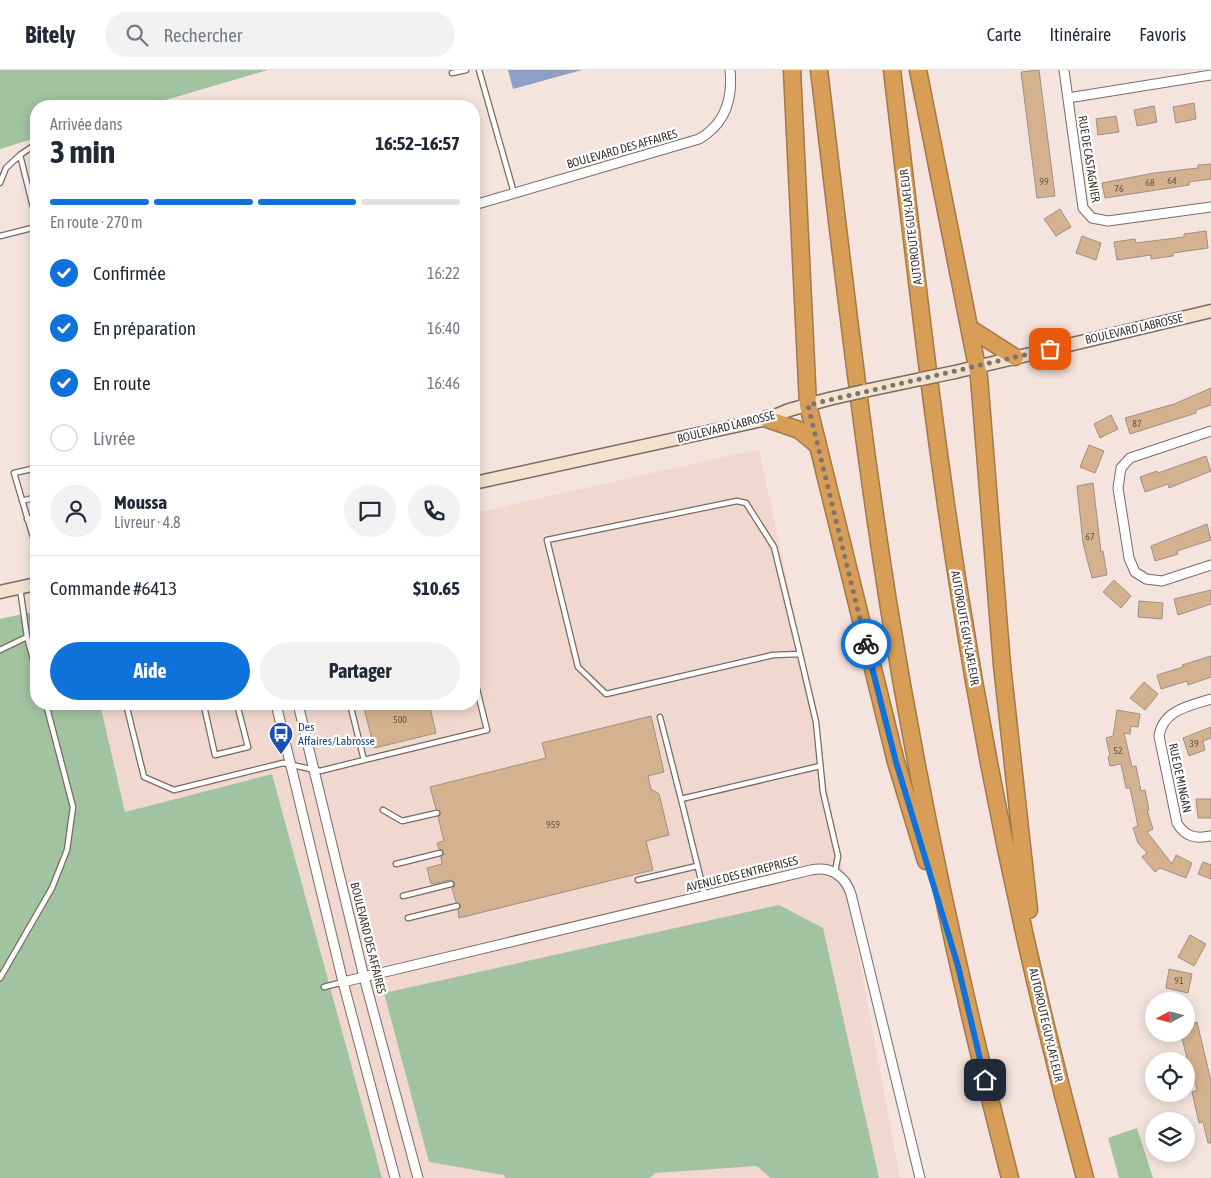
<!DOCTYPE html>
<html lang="fr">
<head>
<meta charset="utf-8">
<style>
	body { margin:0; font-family:"Asap Condensed",sans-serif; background:#f2f2f3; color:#1f2937; height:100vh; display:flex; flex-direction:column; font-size:19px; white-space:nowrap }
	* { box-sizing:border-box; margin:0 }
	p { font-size:16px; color:#747a83 }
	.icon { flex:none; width:28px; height:28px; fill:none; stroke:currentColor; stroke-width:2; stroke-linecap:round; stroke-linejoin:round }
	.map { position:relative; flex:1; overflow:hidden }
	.details { position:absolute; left:30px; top:30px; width:450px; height:610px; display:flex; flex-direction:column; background:#fff; border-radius:20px; box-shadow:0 2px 12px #0003 }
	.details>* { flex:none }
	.needle { width:32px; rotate:263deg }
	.tools { position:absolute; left:1145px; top:922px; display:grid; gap:10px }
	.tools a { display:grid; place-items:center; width:50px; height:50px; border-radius:50%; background:#fff; box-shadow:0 2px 12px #0003; font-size:25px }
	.pin { position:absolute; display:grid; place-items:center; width:42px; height:42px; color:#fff; margin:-21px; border-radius:10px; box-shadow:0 2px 8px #0006 }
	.courier { position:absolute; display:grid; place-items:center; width:50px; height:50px; margin:-25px; border:4px solid #0f72da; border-radius:50%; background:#fff; color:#222; box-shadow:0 1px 6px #0007 }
	.head em { font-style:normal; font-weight:700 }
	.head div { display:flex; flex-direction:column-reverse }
	.head { display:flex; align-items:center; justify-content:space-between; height:85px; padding:0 20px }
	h1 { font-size:32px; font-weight:700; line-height:38px }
	.bar { display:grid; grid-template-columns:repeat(4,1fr); gap:8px 5px; align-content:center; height:60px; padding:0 20px }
	.bar i { height:6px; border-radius:4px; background:#e0e1e3 }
	.bar .active { background:#0f72da }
	.bar p { grid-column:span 4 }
	.line { display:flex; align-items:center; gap:12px; padding:0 20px; border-top:1px solid #e0e1e3 }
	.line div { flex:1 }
	.round { display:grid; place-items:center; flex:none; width:52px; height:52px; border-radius:26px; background:#f2f2f3 }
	ol { padding:0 20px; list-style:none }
	li { display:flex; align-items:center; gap:15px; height:55px }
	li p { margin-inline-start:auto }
	li .icon { padding:5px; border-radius:50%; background:#0f72da; color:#fff; stroke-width:4 }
	li:last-child { color:#747a83 }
	li i { width:28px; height:28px; border:2px solid #e0e1e3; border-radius:50% }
	.cta { display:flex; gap:10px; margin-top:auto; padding:10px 20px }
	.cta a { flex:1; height:58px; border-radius:30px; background:#0f72da; color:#fff; font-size:20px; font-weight:700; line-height:58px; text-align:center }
	.cta a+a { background:#f2f2f3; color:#1f2937 }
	header { display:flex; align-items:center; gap:30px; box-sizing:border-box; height:70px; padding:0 25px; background:#fff; border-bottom:1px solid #e0e1e3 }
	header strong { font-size:24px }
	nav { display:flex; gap:28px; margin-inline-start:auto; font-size:18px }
	.search { width:350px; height:45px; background:#f2f2f3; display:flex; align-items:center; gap:12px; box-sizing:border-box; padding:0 18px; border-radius:28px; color:#747a83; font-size:19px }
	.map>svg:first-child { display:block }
	.built { fill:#f1d8ce }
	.green { fill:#a2c39f }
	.water { fill:#8ca0c7 }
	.building { fill:#d5b28f; stroke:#9c9085 }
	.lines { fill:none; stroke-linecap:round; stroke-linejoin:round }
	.lane-casing { stroke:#786a64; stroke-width:7 }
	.street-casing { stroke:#786a64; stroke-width:11 }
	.secondary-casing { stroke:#786a64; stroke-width:15 }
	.highway-casing { stroke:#a1794a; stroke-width:19 }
	.lane { stroke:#fff; stroke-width:4.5 }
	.street { stroke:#fff; stroke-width:9 }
	.secondary { stroke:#f3e2cd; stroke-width:12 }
	.highway { stroke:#d89d57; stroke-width:16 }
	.secondary-bridge-casing { stroke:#786a64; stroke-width:15; stroke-linecap:butt }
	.secondary-bridge { stroke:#f3e2cd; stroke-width:12 }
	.done { stroke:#7d736f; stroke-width:5; stroke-dasharray:0 9 }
	.route { stroke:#0f72da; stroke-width:6 }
	.labels { text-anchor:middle; stroke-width:4.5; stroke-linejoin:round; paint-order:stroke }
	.number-label { font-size:10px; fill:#62554a }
	.street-label { font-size:12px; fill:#3c3633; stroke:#fff }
	.transit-label { font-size:12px; fill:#164399; stroke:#fff; text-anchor:start }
</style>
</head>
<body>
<header>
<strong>Bitely</strong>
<div class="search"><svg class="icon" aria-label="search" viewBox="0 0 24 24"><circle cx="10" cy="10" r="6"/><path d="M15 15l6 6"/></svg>Rechercher</div>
<nav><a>Carte</a><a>Itinéraire</a><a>Favoris</a></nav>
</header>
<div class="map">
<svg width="1211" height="1108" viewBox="0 0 1211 1108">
	<rect width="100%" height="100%" fill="#f5e4de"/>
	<path class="built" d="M759 379 803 585 900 1108H382L272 704 125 742 100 634H474V443Z"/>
	<path class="green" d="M0 0H268L145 36H36V68L0 79Z
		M36 541V634H100L125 742 272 704 382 1108H0V549Z
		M779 835 823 858 879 1108H770L757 1096 655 1103 650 1108H505L504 1105 429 1092 384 923Z
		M1137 1058 1153 1108H1119L1108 1068Z"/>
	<path class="water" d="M508 0H582L513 19Z"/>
	<path class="building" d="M1039 0 1055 126 1037 128 1021 2Z
		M1194 33 1196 49 1176 53 1173 37Z
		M1154 36 1157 52 1137 56 1134 40Z
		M1116 46 1119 62 1098 65 1096 49Z
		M1211 94V109L1189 112V115L1105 128 1102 113 1154 103 1198 98V95Z
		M1060 139 1071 157 1056 166 1044 149Z
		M1206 161 1208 178 1173 183V186L1151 189V185L1117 190 1114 172 1135 169 1136 173 1184 167V164Z
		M1082 166 1101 173 1096 190 1076 183Z
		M1211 318V335L1196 340V343L1130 364 1125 348 1174 334Z
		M1111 345 1118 359 1100 368 1094 354Z
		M1089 375 1104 381 1095 403 1080 397Z
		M1206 386 1211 401 1169 418 1168 414 1145 422 1140 407 1157 401 1158 403Z
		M1093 413 1101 482 1103 481 1107 505 1092 508 1083 473 1077 416Z
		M1207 454 1211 470 1177 481 1178 484 1155 491 1151 476Z
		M1114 510 1131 526 1121 538 1103 522Z
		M1211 520V534L1178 545 1174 529Z
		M1139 531 1163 533 1162 549 1138 547Z
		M1211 586V607L1188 615 1187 611 1161 619 1157 605 1183 597 1182 595Z
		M1144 612 1158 624 1145 640 1130 628Z
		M363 634H429L436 663 374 678Z
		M1117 640 1140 644 1138 657 1131 656 1130 664 1124 663 1132 697 1136 696 1141 721 1145 720 1149 740H1147L1153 759 1147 762 1172 794 1176 785 1192 793 1186 808 1160 798 1155 802 1142 787 1147 783 1138 773 1133 758 1138 756 1130 718H1126L1121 694 1110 696 1108 687 1110 686 1106 668 1113 666Z
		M651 646 664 702 648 706 651 719 659 724 669 765 646 771 653 800 459 848 458 840 461 836 456 832 452 818 455 816 454 812 450 810 431 814 427 798 442 794 441 787 444 784 443 780 439 779 437 773 444 771 438 747 441 743 436 739 430 717 546 688 542 673Z
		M1211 657V668L1203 671 1205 680 1189 686 1183 668Z
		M1196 729H1211V748H1198Z
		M1203 792 1211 795V809L1198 804Z
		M1190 865 1206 874 1194 896 1178 887Z
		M1169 899 1192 904 1188 923 1166 918Z
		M1186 936H1190L1194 953 1197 952 1211 1011V1073H1208L1203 1052 1199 1053 1192 1022 1197 1020 1193 1004 1187 1005 1186 1000 1187 988 1181 964H1186Z"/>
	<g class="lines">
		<defs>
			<path id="lane" d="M479 0 514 123
				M452 3 466 0
				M36 74 20 85 36 149
				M0 113 6 98 20 85
				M0 166 36 157
				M36 398 14 403 36 477
				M22 431 36 427
				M27 449 36 447
				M20 518 27 567 36 600
				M0 580 27 567
				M800 584 774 477 746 433 737 431 547 470 578 597 606 624 773 585 800 584 816 652 823 722 838 786 835 802
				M126 634 144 707 174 720 283 693 320 701 364 690 350 634
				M214 634 204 636 215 685 248 677 237 634
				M660 647 681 729
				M364 690 487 660 474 607
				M383 740 402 751 437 743
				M396 794 440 783
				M638 810 697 796
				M403 826 451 814
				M705 826 681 729 820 696
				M408 848 457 836
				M0 908 52 818 67 780 73 737 46 634
				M324 917 343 912"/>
			<path id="street" d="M1064 0 1083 138 1092 148 1108 151 1211 137
				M1068 28 1211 5
				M474 135 699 69C725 54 733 29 730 0
				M1211 361 1130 388 1121 398 1118 418 1129 488 1135 502 1146 509 1162 511 1211 495
				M1211 629C1189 636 1163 640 1159 666L1177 753C1185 767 1196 769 1211 766
				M276 634 343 912 395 1108
				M298 634 364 907 418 1108
				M343 912 811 800C831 796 845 806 851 824L920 1108"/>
			<path id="secondary" d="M955 302 1211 241
				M864 321 921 309
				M474 413 767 349 789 340 829 329
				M0 522 36 514"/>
			<path id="highway" d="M792 0 808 335 896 692 926 791
				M819 0C841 182 861 363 890 544 921 734 962 922 1010 1108
				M892 0C913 176 932 352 960 527 991 723 1033 917 1085 1108
				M918 0 979 307 1002 595 1029 840
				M971 259 1015 287
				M767 349 799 360 816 374"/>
		</defs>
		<use href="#lane" class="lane-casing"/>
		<use href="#street" class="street-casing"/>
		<use href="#secondary" class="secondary-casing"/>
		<use href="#highway" class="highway-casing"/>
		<use href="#lane" class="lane"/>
		<use href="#street" class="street"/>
		<use href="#secondary" class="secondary"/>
		<use href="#highway" class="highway"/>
		<defs>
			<path id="secondary-bridge" d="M921 309 955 302
				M829 329 864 321"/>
		</defs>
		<use href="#secondary-bridge" class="secondary-bridge-casing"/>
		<use href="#secondary-bridge" class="secondary-bridge"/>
	</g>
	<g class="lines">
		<path class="done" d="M866 574 808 335 1050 279"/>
		<path class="route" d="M866 574 896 692 958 896 985 1010"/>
	</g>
	<defs>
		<symbol id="bus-pin" viewBox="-11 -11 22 30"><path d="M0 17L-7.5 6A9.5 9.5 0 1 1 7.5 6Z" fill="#1a4fb4" stroke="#fff"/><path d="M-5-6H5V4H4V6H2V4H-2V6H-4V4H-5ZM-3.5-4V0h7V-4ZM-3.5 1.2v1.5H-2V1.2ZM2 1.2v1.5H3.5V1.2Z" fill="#fff"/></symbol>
	</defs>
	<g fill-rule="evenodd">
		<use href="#bus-pin" x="267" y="650" width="28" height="38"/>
	</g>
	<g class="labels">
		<g class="number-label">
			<text x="1172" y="114">64</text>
			<text x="1044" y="115">99</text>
			<text x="1150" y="116">68</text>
			<text x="1119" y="122">76</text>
			<text x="1137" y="357">87</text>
			<text x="1090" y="470">67</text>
			<text x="400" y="653">500</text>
			<text x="1194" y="677">39</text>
			<text x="1118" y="684">52</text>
			<text x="553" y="758">959</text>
			<text x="1179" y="914">91</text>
		</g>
		<g class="street-label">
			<text transform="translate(622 79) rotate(-16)" y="4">BOULEVARD DES AFFAIRES</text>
			<text transform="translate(1089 89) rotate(81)" y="4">RUE DE CASTAGNIER</text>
			<text transform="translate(911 157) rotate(-97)" y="4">AUTOROUTE GUY-LAFLEUR</text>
			<text transform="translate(1134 259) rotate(-13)" y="4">BOULEVARD LABROSSE</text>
			<text transform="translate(726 357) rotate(-14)" y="4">BOULEVARD LABROSSE</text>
			<text transform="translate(965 558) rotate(80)" y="4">AUTOROUTE GUY-LAFLEUR</text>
			<text transform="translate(1180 708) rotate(78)" y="4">RUE DE MINGAN</text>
			<text transform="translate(742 804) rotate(-14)" y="4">AVENUE DES ENTREPRISES</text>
			<text transform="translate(368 868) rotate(76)" y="4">BOULEVARD DES AFFAIRES</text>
			<text transform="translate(1046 955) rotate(77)" y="4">AUTOROUTE GUY-LAFLEUR</text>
		</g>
		<g class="transit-label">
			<text x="298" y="661">Des<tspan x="298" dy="14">Affaires/Labrosse</tspan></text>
		</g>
	</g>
</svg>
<div class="tools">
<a><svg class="needle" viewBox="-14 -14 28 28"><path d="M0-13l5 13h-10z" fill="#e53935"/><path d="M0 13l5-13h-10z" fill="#747a83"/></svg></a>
<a><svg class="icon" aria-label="locate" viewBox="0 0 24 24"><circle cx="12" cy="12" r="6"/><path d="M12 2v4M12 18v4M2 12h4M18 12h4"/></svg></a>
<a><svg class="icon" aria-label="layers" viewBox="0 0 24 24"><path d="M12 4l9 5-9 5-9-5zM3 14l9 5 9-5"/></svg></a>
</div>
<div class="pin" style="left:1050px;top:279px;background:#ea580c"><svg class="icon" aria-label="bag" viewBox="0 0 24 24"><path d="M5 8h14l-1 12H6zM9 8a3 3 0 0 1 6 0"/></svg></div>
<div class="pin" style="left:985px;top:1010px;background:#1f2937"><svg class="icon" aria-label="home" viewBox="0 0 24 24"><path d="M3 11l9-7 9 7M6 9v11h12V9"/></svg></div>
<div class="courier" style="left:866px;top:574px"><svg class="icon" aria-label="bike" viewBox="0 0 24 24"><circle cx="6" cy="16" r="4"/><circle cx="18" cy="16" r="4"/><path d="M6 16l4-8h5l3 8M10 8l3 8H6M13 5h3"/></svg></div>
<section class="details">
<div class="head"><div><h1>3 min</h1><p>Arrivée dans</p></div><em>16:52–16:57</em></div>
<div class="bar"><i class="active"></i><i class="active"></i><i class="active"></i><i></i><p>En route · 270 m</p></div>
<ol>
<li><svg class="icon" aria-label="check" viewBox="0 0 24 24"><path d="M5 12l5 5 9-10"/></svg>Confirmée<p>16:22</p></li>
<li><svg class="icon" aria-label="check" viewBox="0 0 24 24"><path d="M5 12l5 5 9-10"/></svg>En préparation<p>16:40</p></li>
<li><svg class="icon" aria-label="check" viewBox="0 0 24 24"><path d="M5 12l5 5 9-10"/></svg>En route<p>16:46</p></li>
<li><i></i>Livrée</li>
</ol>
<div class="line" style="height:90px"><a class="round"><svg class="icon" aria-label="person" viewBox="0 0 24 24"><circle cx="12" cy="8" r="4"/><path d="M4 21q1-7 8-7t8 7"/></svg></a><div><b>Moussa</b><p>Livreur · 4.8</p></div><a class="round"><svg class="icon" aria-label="chat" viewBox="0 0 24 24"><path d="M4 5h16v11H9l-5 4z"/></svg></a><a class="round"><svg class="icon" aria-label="phone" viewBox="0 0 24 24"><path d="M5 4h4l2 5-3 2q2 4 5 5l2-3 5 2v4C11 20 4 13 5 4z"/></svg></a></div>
<div class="line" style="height:65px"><div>Commande #6413</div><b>$10.65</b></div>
<div class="cta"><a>Aide</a><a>Partager</a></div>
</section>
</div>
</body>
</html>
